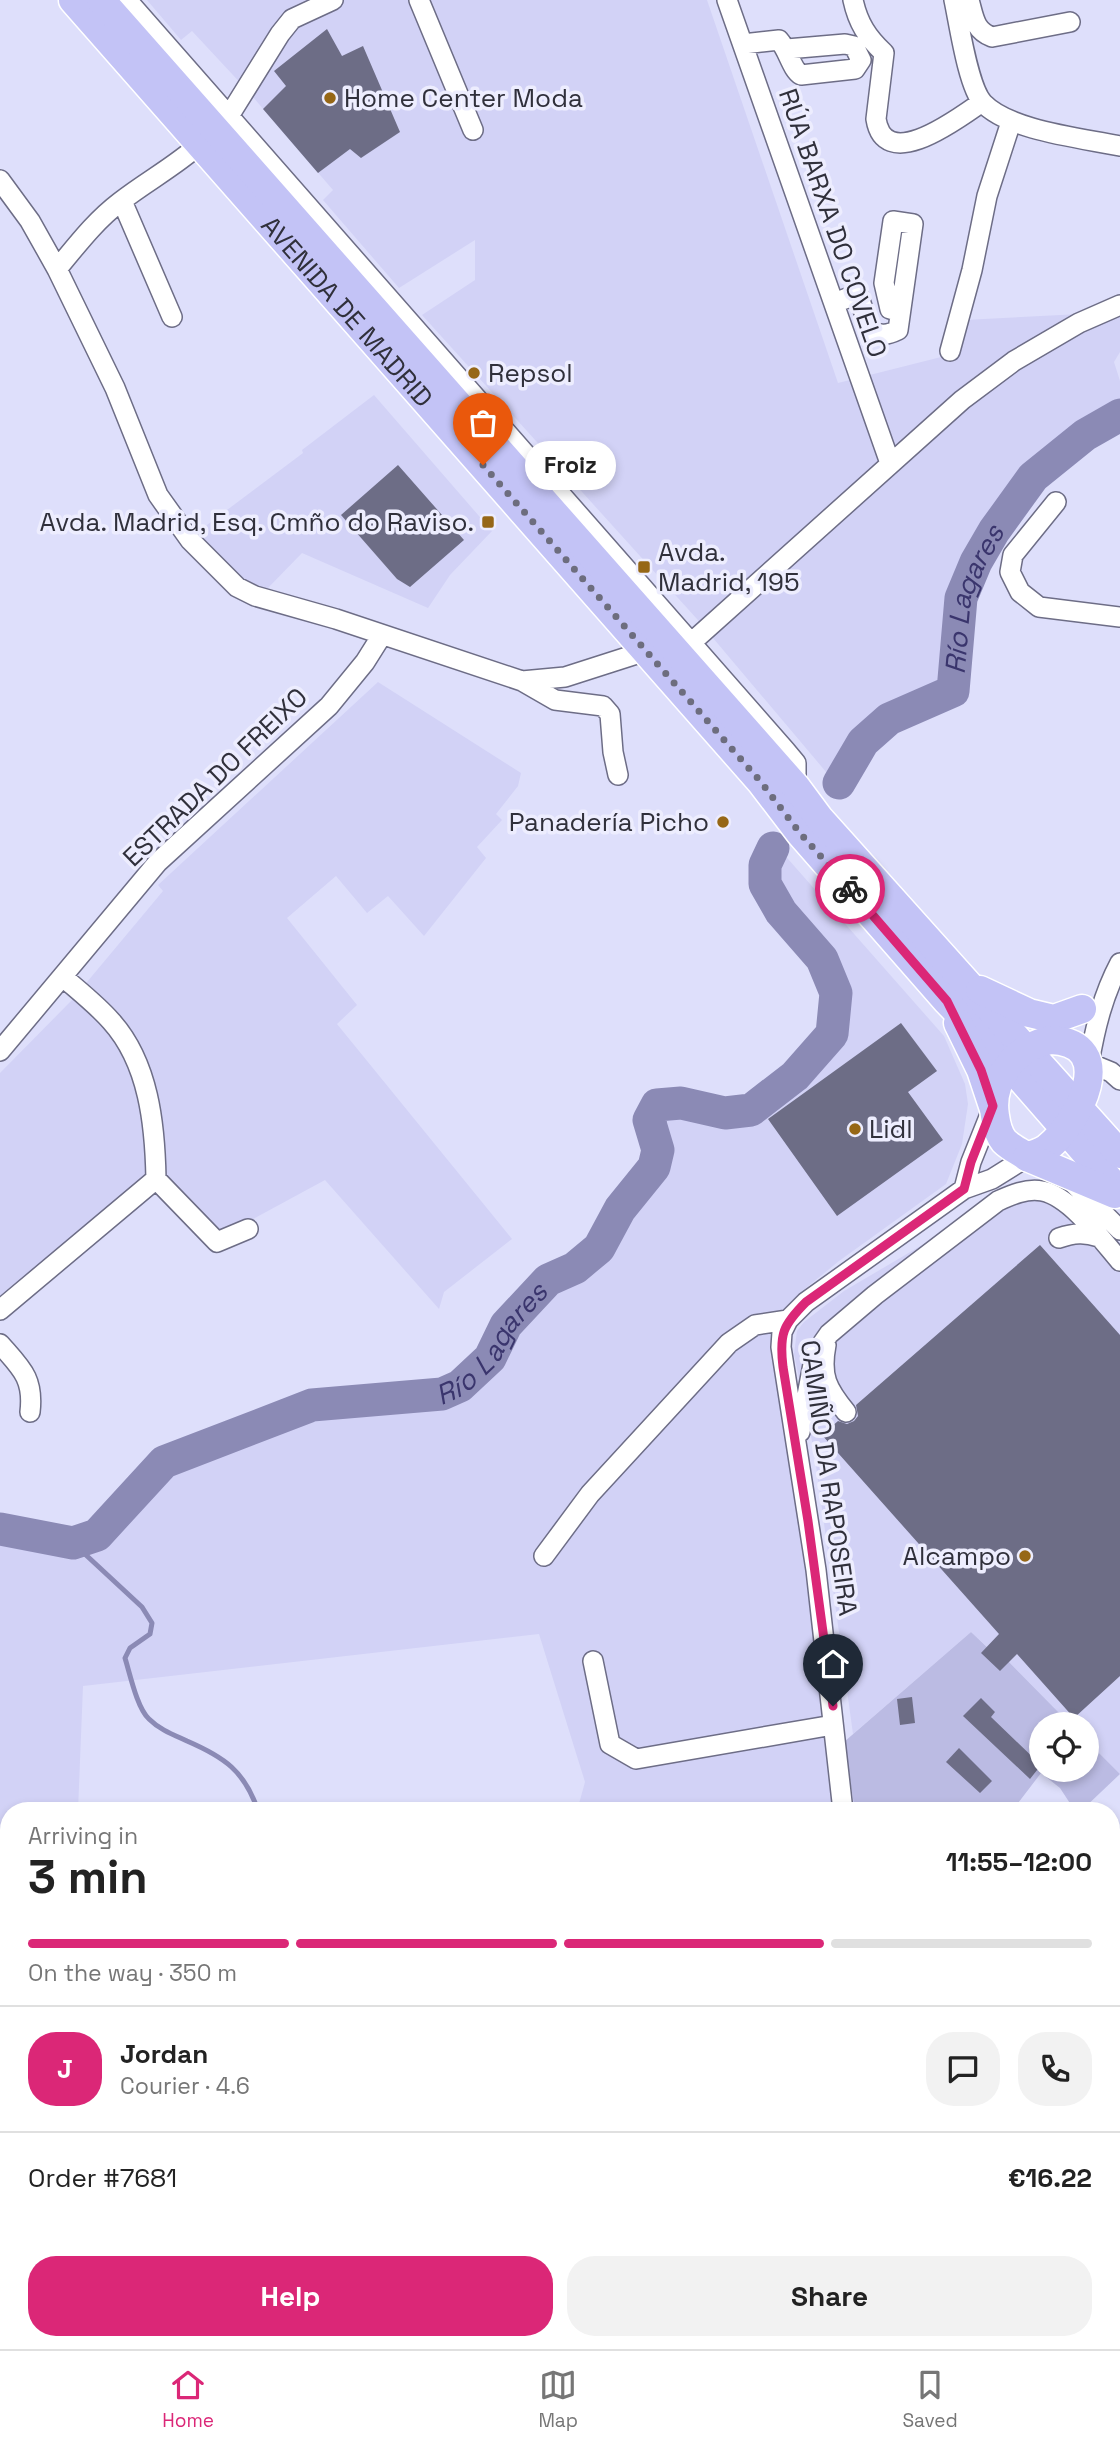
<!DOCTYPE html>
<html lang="en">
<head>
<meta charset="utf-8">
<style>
	body { margin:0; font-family:"Space Grotesk",sans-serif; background:#f2f2f2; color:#222; height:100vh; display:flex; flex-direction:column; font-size:26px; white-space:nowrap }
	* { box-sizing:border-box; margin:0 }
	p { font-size:23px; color:#767676 }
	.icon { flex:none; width:38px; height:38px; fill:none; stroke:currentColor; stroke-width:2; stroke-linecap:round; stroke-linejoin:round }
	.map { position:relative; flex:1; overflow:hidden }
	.side { position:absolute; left:0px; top:1802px; width:1120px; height:548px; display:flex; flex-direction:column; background:#fff; border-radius:28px 28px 0 0; box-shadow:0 4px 10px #0003 }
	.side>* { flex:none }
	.fabs { position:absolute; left:1029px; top:1712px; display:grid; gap:14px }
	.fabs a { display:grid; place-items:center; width:70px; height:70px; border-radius:50%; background:#fff; box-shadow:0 4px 10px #0003; font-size:35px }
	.pin { position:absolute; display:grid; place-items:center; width:60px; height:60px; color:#fff; margin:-72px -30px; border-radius:50% 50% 50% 0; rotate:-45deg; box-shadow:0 0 7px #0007 }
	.pin .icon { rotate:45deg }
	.courier { position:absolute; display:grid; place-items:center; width:70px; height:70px; margin:-35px; border:5px solid #db2777; border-radius:50%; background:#fff; color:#222; box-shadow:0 2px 9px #0007 }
	.bubble { position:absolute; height:49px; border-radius:24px; background:#fff; box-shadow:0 4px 10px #0003; font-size:23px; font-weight:600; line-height:49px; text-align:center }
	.overview em { font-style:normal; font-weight:600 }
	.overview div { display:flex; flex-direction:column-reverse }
	.overview { display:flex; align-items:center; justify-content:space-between; height:119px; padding:0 28px }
	h1 { font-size:46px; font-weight:600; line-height:52px }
	.bar { display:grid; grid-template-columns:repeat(4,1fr); gap:10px 7px; align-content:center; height:84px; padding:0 28px }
	.bar i { height:9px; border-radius:5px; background:#e0e0e0 }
	.bar .on { background:#db2777 }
	.bar p { grid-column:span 4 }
	.line { display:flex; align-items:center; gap:18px; padding:0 28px; border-top:2px solid #e0e0e0 }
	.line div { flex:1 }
	.round { display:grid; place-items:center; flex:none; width:74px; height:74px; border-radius:28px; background:#f2f2f2 }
	.button { display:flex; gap:14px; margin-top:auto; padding:14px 28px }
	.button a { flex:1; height:80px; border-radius:28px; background:#db2777; color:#fff; font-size:28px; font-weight:600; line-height:80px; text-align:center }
	.button a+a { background:#f2f2f2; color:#222 }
	.tab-bar { display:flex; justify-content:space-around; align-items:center; height:98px; border-top:2px solid #e0e0e0; background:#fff; font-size:19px; color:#767676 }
	.tab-bar a { display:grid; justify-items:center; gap:4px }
	.tab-bar .on { color:#db2777 }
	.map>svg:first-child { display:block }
	.built { fill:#d2d2f6 }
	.green { fill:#bbbbe3 }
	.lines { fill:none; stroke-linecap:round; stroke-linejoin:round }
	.stream { stroke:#8b8ab5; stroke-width:5 }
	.river { stroke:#8b8ab5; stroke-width:33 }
	.building { fill:#6d6d86 }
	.minor-casing { stroke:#6d6d86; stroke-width:22 }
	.highway-casing { stroke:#fff; stroke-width:31 }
	.minor { stroke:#fff; stroke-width:19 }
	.highway { stroke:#c3c3f6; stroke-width:28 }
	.done { stroke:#6d6d7e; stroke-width:7; stroke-dasharray:0 12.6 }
	.route { stroke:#db2777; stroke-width:9 }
	.poi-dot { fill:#966716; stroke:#ededfe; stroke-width:2.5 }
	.labels { text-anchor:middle; stroke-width:7; stroke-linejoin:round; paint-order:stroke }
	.poi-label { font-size:26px; fill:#30303b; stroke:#ededfe; text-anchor:start }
	.street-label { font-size:26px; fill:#30303b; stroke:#ededfe }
	.water-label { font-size:28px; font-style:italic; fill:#3a356d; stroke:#ededfe }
</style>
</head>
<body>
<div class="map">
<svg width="1120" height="2349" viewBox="0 0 1120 2349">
	<rect width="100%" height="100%" fill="#dedffb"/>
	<path class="built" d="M147 0H707L838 383 953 354 964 320 1120 312V352L1114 362 1120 381V402L1114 410 1080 429 1027 471 987 526 969 559 953 596 946 685 884 712 857 737 832 779 697 619 422 315 475 280V240L399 288 323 200 333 190 246 89 192 31 181 40Z
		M374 395 492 531 450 575 428 608 302 553 266 590 246 584 195 534 303 453 302 450Z
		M378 682 521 773 518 786 496 814 502 820 477 847 486 858 424 936 388 896 367 913 336 876 287 918 357 1005 337 1024 512 1239 444 1292 439 1309 325 1180 218 1238 165 1182 0 1316V1073L72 1000 163 891 158 885Z
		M781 851 944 1036 965 1084 968 1104 962 1144 946 1184 839 1261 801 1292 782 1311 772 1329V1357L797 1508 835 1811H577L585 1782 539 1634 83 1686 78 1811H9V2026L0 2014V1537L73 1551 101 1542 169 1469 191 1460 314 1413 444 1402 464 1393 497 1362 513 1330 553 1287 579 1275 606 1253 627 1214 662 1171 666 1150 658 1121 662 1113 680 1112 712 1119 707 1112 733 1118 750 1112 791 1078 836 1033 841 982 829 955 788 907 774 881 773 866Z
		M1019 1188 1088 1212 1120 1243V1774L1087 1741V1724H1070L1008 1661 1005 1663 971 1632 853 1734 814 1451 794 1354 797 1331 804 1322 844 1291Z
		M1111 1878 1120 1887V2262L1111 2269Z
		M810 2342H974L975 2349H811Z"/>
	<path class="green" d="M971 1632 1004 1663 1008 1661 1070 1724H1041V1769H1087V1741L1120 1774 1081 1811H1075L1060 1788 1041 1773 1012 1811H855L844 1742Z"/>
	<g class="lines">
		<path class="stream" d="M73 1543 142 1607 152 1623 150 1634 130 1648 125 1658C130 1674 137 1708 149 1719 160 1730 174 1735 187 1741 224 1757 245 1771 258 1811
			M691 2342 697 2349"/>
		<g class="river">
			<path id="s1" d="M839 783 863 742 889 719 953 691 961 598 976 562 994 531 1033 477 1085 435 1120 415"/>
			<path id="s2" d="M0 1529 73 1543 97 1535 164 1462 312 1405 442 1394 460 1386 490 1358 506 1325 548 1280 575 1268 599 1248 620 1209 654 1167 658 1150 649 1120 657 1105 681 1103 725 1113 751 1110 795 1076 832 1034 836 993 822 959 781 912 765 884V865L773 848"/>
		</g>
	</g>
	<path class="building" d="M327 29 342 56 363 46 400 132 361 158 350 149 318 173 263 109 286 86 274 71Z
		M398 465 464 540 410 587 397 579 341 515Z
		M901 1023 937 1071 908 1092 943 1140 837 1216 768 1119Z
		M1040 1245 1120 1335V1676L1074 1718 1017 1654 1000 1671 981 1653 999 1634 822 1435 838 1421 847 1424 854 1421 858 1416 856 1405Z
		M912 1697 915 1723 900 1725 897 1699Z
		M981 1698 995 1712 991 1717 1041 1765 1030 1779 963 1716Z
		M959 1748 992 1781 980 1793 946 1762Z"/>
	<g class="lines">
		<defs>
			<path id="minor" d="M127 0 786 751 796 763V787
				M419 0 473 130
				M727 0 890 463
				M853 0C858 23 867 37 884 53L876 119C885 175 960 117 982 102
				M954 0C959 23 968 87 983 103 1010 131 1082 138 1120 146
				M969 0C974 17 974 30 992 37L1070 22
				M743 44 779 40C788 50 792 70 801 75L855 69 861 60 854 46 845 44 787 49
				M229 116 280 34 292 19 333 0
				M0 180 30 221 57 269 115 388 158 495 190 540 237 587 255 596 336 619 522 681 565 677 646 651
				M122 201 172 317
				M57 269C77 245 95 221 120 202 147 181 174 167 200 144
				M834 303 858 294 870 331C881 336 888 335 898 330L913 224 893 221 884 283 890 309 900 312
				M950 351 972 270 987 196 1011 122
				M1056 502 1013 555 1010 572 1020 592 1039 607 1120 617
				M692 642 962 400 1014 361 1079 323 1120 305
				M522 681 555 700 603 706 610 714 613 752 618 775
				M1120 963C1103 995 1095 1028 1089 1063L1111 1072 1120 1080
				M63 977C79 991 97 1005 111 1021 149 1063 155 1125 156 1179L217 1242 248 1229
				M0 1051 158 862 329 706 365 662 382 635
				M1069 1179 1120 1230
				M964 1189 971 1162 993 1107
				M1059 1238C1074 1233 1084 1232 1099 1237
				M0 1310 156 1179
				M0 1344C21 1368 34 1378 30 1412
				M826 1345C820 1376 827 1389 846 1412
				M800 1432 815 1354 829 1334 875 1295 998 1201C1011 1195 1027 1188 1042 1191 1070 1196 1102 1240 1120 1261
				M544 1556 590 1494 729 1343 755 1325 788 1320
				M593 1661 610 1744 636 1759 833 1725
				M843 1811 816 1570 781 1347 782 1332 788 1320 806 1302 964 1189 992 1179 1027 1157
				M1111 1865 1120 1874
				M0 2044 9 2054
				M0 2127 9 2110
				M1111 2269 1120 2262
				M256 2342 263 2349
				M334 2349 341 2342
				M775 2349 796 2342"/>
			<g id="highway">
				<path id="s3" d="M73 0 761 782 800 833 947 1001 1009 1065 1120 1192"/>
				<path d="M101 0 796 787 819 818 1120 1154"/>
				<path d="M980 990 1029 1013 1054 1019 1082 1009"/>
				<path d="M958 1023 981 1070 993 1106"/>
				<path d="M1051 1040C1120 1043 1079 1123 1047 1148 1042 1152 1034 1154 1027 1157 1020 1152 1010 1147 1004 1141 999 1135 996 1123 995 1116 989 1080 1016 1046 1051 1040Z"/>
				<path d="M1027 1157 1115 1194"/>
			</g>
		</defs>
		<use href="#minor" class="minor-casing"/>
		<use href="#highway" class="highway-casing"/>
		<use href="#minor" class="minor"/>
		<use href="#highway" class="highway"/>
	</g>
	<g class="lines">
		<path class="done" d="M483 465 761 782 800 833 850 889"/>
		<path class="route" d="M833 1706 808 1521 783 1367C779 1334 783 1325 806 1302L964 1189 971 1162 993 1106 981 1070 947 1001 850 889"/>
	</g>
	<g class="poi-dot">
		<circle cx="330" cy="98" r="7"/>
		<circle cx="474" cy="373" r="7"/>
		<rect x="481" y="515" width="14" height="14" rx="3.5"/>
		<rect x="637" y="560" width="14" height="14" rx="3.5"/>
		<circle cx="723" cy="822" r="7"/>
		<circle cx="855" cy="1129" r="7"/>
		<circle cx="1025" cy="1556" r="7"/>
	</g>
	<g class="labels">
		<g class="poi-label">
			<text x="344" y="107">Home Center Moda</text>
			<text x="488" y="382">Repsol</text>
			<text x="474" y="531" text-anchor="end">Avda. Madrid, Esq. Cmño do Raviso.</text>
			<text x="658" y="561">Avda.<tspan x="658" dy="30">Madrid, 195</tspan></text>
			<text x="709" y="831" text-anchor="end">Panadería Picho</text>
			<text x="869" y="1138">Lidl</text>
			<text x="1011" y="1565" text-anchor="end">Alcampo</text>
		</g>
		<g class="street-label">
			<text transform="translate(833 223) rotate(71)" y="9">RÚA BARXA DO COVELO</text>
			<text dy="9" stroke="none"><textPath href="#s3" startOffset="415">AVENIDA DE MADRID</textPath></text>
			<text transform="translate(215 777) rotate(-44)" y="9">ESTRADA DO FREIXO</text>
			<text transform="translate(829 1478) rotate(82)" y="9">CAMIÑO DA RAPOSEIRA</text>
		</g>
		<g class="water-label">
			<text dy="10" stroke="none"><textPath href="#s1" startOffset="247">Río Lagares</textPath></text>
			<text dy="10" stroke="none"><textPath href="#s2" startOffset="560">Río Lagares</textPath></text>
		</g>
	</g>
</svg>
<div class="fabs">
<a><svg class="icon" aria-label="locate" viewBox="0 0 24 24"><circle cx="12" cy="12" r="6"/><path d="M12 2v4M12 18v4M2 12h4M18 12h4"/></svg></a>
</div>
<div class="pin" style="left:483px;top:465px;background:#ea580c"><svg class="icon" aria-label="bag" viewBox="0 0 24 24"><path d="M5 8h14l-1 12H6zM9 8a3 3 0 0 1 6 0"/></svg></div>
<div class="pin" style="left:833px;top:1706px;background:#1f2937"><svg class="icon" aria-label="home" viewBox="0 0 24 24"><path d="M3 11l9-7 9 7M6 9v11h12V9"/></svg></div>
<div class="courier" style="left:850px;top:889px"><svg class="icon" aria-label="bike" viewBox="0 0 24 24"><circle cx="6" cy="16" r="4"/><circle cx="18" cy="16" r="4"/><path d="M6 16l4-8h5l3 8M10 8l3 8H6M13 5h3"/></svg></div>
<div class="bubble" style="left:525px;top:441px;width:91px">Froiz</div>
<section class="side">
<div class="overview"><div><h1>3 min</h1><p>Arriving in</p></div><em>11:55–12:00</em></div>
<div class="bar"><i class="on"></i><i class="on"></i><i class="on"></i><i></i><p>On the way · 350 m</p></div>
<div class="line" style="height:126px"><b class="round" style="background:#db2777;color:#fff">J</b><div><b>Jordan</b><p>Courier · 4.6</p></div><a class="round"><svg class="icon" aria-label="chat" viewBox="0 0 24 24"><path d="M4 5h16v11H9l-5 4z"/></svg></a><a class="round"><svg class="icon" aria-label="phone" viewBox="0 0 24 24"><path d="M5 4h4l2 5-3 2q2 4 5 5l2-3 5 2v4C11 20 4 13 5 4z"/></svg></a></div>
<div class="line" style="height:91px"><div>Order #7681</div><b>€16.22</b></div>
<div class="button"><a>Help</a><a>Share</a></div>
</section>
</div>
<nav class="tab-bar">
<a class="on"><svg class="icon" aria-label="home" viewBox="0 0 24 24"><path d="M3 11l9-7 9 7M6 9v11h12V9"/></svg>Home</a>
<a><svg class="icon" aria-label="map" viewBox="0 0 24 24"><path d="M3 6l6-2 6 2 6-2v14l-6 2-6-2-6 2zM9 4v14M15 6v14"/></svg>Map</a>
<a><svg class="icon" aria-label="saved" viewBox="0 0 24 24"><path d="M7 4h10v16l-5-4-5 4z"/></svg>Saved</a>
</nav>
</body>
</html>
